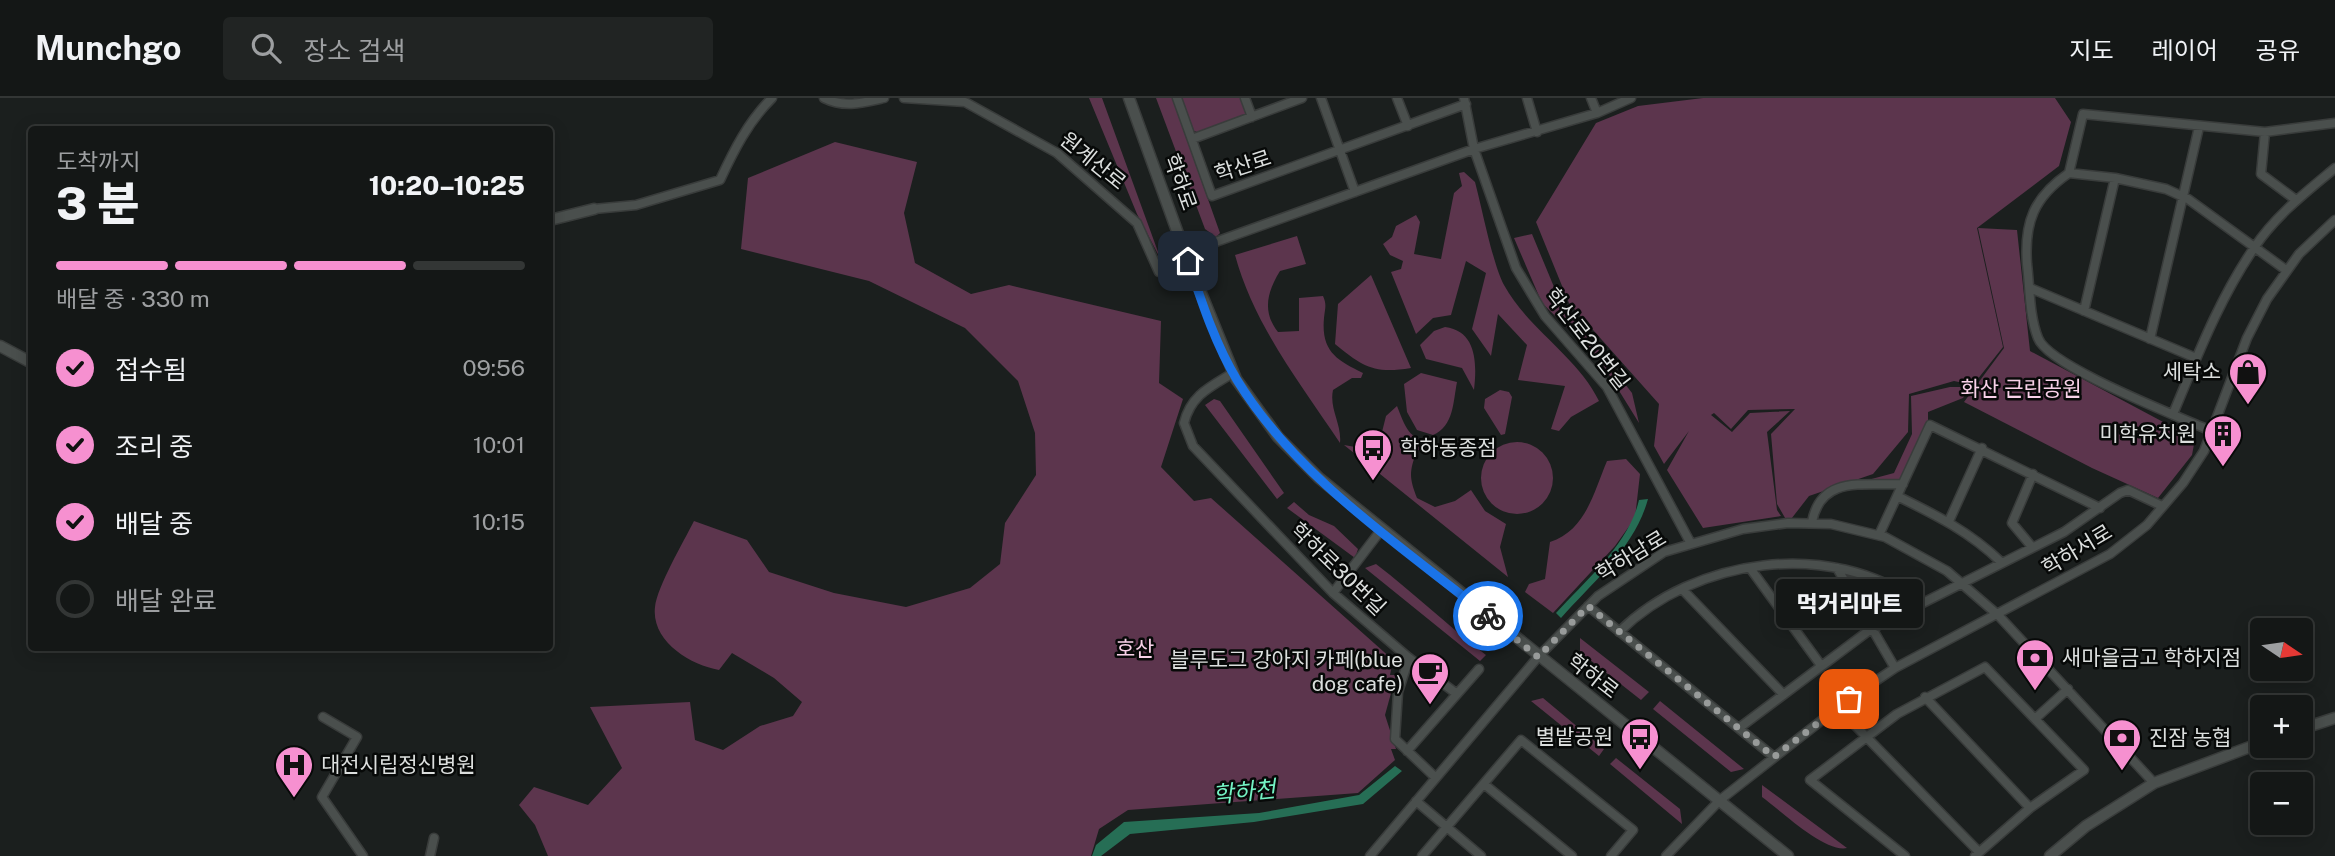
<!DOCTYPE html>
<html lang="ko">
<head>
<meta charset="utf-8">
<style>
	body { margin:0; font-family:"Public Sans","Noto Sans KR",sans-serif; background:#212423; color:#f1f3f6; height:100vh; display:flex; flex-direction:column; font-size:26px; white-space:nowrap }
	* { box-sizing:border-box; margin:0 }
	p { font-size:23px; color:#9d9fa1 }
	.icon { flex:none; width:38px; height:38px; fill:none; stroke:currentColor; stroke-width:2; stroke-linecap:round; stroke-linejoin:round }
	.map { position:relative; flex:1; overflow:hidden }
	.sheet { position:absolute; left:28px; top:28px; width:525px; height:525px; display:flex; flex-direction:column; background:#141716; border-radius:7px; box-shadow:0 4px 18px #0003,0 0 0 2px #333635 }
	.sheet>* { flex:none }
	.needle { width:46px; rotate:103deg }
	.tools { position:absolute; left:2250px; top:520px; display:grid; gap:14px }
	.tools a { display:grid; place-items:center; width:63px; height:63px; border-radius:7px; background:#141716; box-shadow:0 4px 18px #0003,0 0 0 2px #333635; font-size:35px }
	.pin { position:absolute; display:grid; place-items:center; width:60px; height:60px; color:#fff; margin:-30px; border-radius:14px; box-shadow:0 4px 10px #0006 }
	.courier { position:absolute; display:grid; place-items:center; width:70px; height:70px; margin:-35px; border:5px solid #1a73e8; border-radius:50%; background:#fff; color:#222; box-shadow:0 2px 9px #0007 }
	.bubble { position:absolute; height:49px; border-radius:7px; background:#141716; box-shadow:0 4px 18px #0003,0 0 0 2px #333635; font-size:23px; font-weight:800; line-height:49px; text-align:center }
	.headline em { font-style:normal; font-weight:800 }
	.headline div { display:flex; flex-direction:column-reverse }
	.headline { display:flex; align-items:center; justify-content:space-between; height:119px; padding:0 28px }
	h1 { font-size:46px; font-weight:800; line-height:52px }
	.bar { display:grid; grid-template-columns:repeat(4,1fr); gap:10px 7px; align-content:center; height:84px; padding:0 28px }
	.bar i { height:9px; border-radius:5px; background:#333635 }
	.bar .on { background:#f690d0 }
	.bar p { grid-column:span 4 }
	ol { padding:0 28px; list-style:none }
	li { display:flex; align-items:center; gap:21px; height:77px }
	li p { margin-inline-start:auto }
	li .icon { padding:7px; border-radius:50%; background:#f690d0; color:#111; stroke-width:4 }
	li:last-child { color:#9d9fa1 }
	li i { width:38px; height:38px; border:4px solid #333635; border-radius:50% }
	header { display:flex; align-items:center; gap:42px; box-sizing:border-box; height:98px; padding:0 35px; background:#141716; border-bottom:2px solid #333635 }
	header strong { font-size:33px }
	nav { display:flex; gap:38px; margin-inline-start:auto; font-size:24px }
	.search { width:490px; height:63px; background:#212423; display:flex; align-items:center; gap:18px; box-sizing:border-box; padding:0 24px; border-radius:7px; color:#9d9fa1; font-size:26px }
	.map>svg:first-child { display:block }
	.green { fill:#5c354d }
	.water { fill:#266e55 }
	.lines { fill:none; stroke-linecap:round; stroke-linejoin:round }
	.minor-casing { stroke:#393c3b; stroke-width:11 }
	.tertiary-casing { stroke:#393c3b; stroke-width:13 }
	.secondary-casing { stroke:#393c3b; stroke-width:14 }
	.minor { stroke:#4a4f4d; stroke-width:8 }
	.tertiary { stroke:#4a4f4d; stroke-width:10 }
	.secondary { stroke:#4a4f4d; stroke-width:10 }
	.done { stroke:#989b9a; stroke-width:7; stroke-dasharray:0 12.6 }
	.route { stroke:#1a73e8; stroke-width:9 }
	.labels { text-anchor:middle; stroke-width:5; stroke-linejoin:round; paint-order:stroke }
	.street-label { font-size:21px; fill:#dbdedd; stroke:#070908 }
	.poi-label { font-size:21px; fill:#dbdedd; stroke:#070908; text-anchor:end }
	.park-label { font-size:21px; fill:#f8d1e8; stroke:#070908 }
	.water-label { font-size:23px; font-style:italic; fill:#74f3c4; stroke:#070908 }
</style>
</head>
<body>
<header>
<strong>Munchgo</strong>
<div class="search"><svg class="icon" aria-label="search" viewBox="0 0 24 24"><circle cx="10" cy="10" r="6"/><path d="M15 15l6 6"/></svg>장소 검색</div>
<nav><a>지도</a><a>레이어</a><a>공유</a></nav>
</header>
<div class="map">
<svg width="2335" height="758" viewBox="0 0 2335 758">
	<rect width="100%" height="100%" fill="#1b1f1e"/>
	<path class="green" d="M1089 0H1102L1161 162 1137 116Z
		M1156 0H1172L1220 135 1216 139 1205 131Z
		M1182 0H1242L1247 14 1245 18 1200 35 1194 33Z
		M1703 0H2055L2071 24 2059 68 1977 130 2003 249 1973 287 1954 283 1909 296 1908 334 1873 376 1809 398 1788 425 1777 406 1771 336 1795 311 1748 312 1731 331 1714 315 1711 317 1732 334 1750 315 1790 313 1767 334 1777 412 1781 418 1703 430 1667 372 1689 333 1664 366 1654 348 1659 306 1569 205 1536 124 1596 25 1638 8Z
		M835 44 917 64 904 115 915 165 971 196 1009 187 1161 223 1159 285 1183 301 1161 369 1194 403 1211 400 1393 562 1390 577H1396L1385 617 1396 651H1391L1395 662 1358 695 1128 712 1099 731 1091 758H548L535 727 519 707 534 689 588 707 622 670 590 609 690 604 695 642 723 652 760 628 793 618 802 604 774 580 732 555 719 572C690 567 651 543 655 509 657 489 684 443 694 423L747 442 769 474 834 495 906 509 970 490 1000 466 1005 425 1036 377 1035 335 1018 283 965 230 869 183 741 151 748 80Z
		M1464 74 1475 84C1482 110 1493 167 1504 187 1528 231 1577 258 1599 303L1571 319 1559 333 1551 331 1565 288 1518 282 1527 247 1498 216 1491 258 1472 231 1486 175 1466 163 1451 217 1433 220 1416 236 1391 174 1401 171 1403 163 1390 157 1383 146 1392 139 1396 128 1416 117 1420 124 1414 156 1441 161 1454 95 1462 88 1459 75Z
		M1978 130 2017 132 2030 253 2195 341 2192 357 2158 400 2092 370 1964 304 2004 250Z
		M1532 136 1559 201 1632 295 1639 325 1600 262 1542 205 1514 140Z
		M1297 138 1306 166 1280 173C1267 194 1262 214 1278 234L1299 233V200L1323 198C1327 207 1325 210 1324 220 1321 253 1336 262 1363 275L1361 280H1352L1333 292C1329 311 1342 326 1340 345 1300 285 1254 227 1235 157Z
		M1371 177 1411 270C1374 276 1363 269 1335 246L1338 206Z
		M1445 229C1477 233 1477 266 1474 292L1462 270 1426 261 1420 247 1434 233Z
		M1421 275 1457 284C1453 304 1454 328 1433 337L1417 332 1407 314 1404 286Z
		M1950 289H1971L1963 300 1928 314V323L1900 381 1849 387 1894 375 1912 336 1911 298Z
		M1500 292 1509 294 1512 299 1505 336 1501 337 1484 310 1485 301Z
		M1214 301 1220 303 1284 395 1277 401 1205 307Z
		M1397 308C1408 336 1409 340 1439 347L1438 351 1424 349 1417 353C1409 373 1409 380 1417 400L1435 409 1455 403 1471 392 1485 413 1506 426 1500 449 1508 479 1344 347 1361 350 1381 338 1386 318Z
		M1481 380a36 36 0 1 1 72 0a36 36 0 1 1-72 0Z
		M1626 361 1640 376 1635 420 1615 448 1553 515 1525 494 1529 486 1545 481 1550 444C1586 432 1593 396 1607 363Z
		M1294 404 1309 417 1334 428 1358 451 1355 460 1287 410Z
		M1376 466C1414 495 1448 528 1486 557L1480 563 1365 470Z
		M1580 540 1649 594 1641 602 1580 554Z
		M1543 600 1604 651 1599 658 1531 603Z
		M1660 603 1744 671 1731 674 1653 611Z
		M1616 660 1680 711 1682 726 1610 666Z
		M1762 687 1847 750C1825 755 1780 712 1762 699Z"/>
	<path class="water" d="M1648 401C1635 449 1594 483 1561 520L1556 515C1586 482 1629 446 1639 402Z
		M1395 668 1402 673 1363 706 1254 724 1130 736 1101 758H1092L1096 747 1124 724 1259 715 1359 697Z"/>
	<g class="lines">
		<defs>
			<path id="minor" d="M824 0C844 10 862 5 884 0
				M904 0 965 4 1057 55 1137 125 1159 174 1188 163
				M1177 0 1212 98 1466 6
				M1245 0 1252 19
				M1321 0 1355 94
				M1397 0 1408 28
				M1464 0 1474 51 1516 170 1545 218 1607 289 1690 444
				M1527 0 1537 34
				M1591 0 1597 15
				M2265 34 2261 76 2296 102
				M1192 41 1302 0
				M2069 75 2083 16 2265 34 2335 25
				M594 111 636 107 720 82C734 52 748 24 772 0
				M1185 155 1474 51 1597 15 1631 0
				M2030 190 2196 260
				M2084 213 2115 80
				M2150 241 2199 29
				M1233 275C1210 289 1191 297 1184 325L1193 348 1333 495 1409 560 1457 596
				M2173 316C2197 259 2219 201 2254 150 2275 118 2306 94 2335 70
				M2211 333C2178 318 2049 269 2038 240 2029 217 2030 190 2027 166 2024 124 2034 99 2069 75L2115 80 2166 91 2188 101 2286 172
				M1897 398C1936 417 1970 434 2001 464
				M1949 423 1982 350
				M1812 424C1821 377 1863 388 1903 386
				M1879 437 1930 327 2100 410
				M2032 449 2012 425 2033 376
				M1750 470 1820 566
				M1837 470 1895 570
				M1682 491 1782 595
				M1333 495 1381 432
				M1588 508 1774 659
				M1619 534C1694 460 1831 440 1918 505
				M1409 560 1398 594 1395 641 1436 680
				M1925 599 2030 710
				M1838 610 1979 754
				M323 619 357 639 322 699 363 758
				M2036 620 2068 591
				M1739 630 1871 531 2064 434 2120 395 2128 392 2162 408
				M1407 653 1479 571
				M1484 686 1572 758
				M1416 703 1481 758
				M430 758 434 740
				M1370 758 1538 559 1598 498 1664 454 1743 431 1788 425 1831 426 1885 439 1947 473 1998 517 2154 685
				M1422 758 1521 642 1633 732 1611 758
				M1666 758 1720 702 1849 601 1895 570 2110 456 2147 427 2183 385 2204 353 2247 240 2267 201 2299 156 2335 122
				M1905 758 1810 682 1897 616 1985 569 2084 672 2030 710 1975 758"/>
			<path id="tertiary" d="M1129 0 1185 155
				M550 122 594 111
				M1188 163 1236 281 1278 339 1319 380 1788 758
				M0 248 32 265
				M2301 631 2335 620
				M2050 758 2086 728 2154 685 2263 644"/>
			<path id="secondary" d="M1185 155 1188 163"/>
		</defs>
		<use href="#minor" class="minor-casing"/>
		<use href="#tertiary" class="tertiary-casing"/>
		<use href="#secondary" class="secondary-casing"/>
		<use href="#minor" class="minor"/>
		<use href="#tertiary" class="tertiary"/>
		<use href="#secondary" class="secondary"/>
	</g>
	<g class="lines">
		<path class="done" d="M1488 518 1538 559 1588 508 1774 659 1849 601"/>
		<path class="route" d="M1188 163C1201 202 1215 246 1237 282 1297 380 1400 447 1488 518"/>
	</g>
	<defs>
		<symbol id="shop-pin" viewBox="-11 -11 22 30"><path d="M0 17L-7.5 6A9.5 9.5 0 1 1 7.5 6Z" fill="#f690d0" stroke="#070908"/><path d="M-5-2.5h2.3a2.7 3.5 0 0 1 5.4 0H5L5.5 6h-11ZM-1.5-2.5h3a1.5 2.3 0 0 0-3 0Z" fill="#111"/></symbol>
		<symbol id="building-pin" viewBox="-11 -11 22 30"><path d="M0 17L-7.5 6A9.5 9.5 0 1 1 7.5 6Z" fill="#f690d0" stroke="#070908"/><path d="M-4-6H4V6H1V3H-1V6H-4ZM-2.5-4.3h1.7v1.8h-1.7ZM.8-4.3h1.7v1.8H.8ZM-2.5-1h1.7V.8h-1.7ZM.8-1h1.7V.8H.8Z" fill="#111"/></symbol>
		<symbol id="bus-pin" viewBox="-11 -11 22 30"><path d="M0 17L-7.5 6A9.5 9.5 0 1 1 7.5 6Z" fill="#f690d0" stroke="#070908"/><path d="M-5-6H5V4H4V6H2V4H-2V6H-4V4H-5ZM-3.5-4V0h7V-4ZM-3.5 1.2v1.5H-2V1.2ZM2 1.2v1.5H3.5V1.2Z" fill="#111"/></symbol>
		<symbol id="bank-pin" viewBox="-11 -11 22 30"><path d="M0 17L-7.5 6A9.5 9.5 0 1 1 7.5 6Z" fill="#f690d0" stroke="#070908"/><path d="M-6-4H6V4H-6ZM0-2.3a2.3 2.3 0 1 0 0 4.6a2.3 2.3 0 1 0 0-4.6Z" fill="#111"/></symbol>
		<symbol id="cafe-pin" viewBox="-11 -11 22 30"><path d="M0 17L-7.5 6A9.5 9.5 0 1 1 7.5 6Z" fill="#f690d0" stroke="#070908"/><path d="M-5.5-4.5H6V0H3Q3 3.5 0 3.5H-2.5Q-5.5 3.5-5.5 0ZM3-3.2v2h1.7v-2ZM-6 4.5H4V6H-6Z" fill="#111"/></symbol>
		<symbol id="hospital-pin" viewBox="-11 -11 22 30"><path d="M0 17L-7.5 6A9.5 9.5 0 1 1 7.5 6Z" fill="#f690d0" stroke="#070908"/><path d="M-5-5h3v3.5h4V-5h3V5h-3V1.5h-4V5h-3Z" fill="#111"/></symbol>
	</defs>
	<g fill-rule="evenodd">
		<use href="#shop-pin" x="2226" y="252" width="44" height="60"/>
		<use href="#building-pin" x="2201" y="314" width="44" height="60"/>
		<use href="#bus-pin" x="1351" y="328" width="44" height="60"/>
		<use href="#bank-pin" x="2013" y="538" width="44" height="60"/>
		<use href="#cafe-pin" x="1408" y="552" width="44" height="60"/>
		<use href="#bus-pin" x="1618" y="617" width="44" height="60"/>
		<use href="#bank-pin" x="2100" y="618" width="44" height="60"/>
		<use href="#hospital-pin" x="272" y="645" width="44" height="60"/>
	</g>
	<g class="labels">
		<g class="street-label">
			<text transform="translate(1093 63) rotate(39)" y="7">원계산로</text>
			<text transform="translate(1243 68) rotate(-18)" y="7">학산로</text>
			<text transform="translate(1180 84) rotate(70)" y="7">학하로</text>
			<text transform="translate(1587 241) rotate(52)" y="7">학산로20번길</text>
			<text transform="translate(2077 452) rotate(-31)" y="7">학하서로</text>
			<text transform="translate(1631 458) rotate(-31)" y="7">학하남로</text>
			<text transform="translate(1338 471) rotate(44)" y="7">학하로30번길</text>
			<text transform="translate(1593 578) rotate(38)" y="7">학하로</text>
		</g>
		<g class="poi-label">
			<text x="2221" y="281">세탁소</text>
			<text x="2196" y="343">미학유치원</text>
			<text x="1400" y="357" text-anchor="start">학하동종점</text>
			<text x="2062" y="567" text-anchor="start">새마을금고 학하지점</text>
			<text x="1403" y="569">블루도그 강아지 카페(blue<tspan x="1403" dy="24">dog cafe)</tspan></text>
			<text x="1613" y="646">별밭공원</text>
			<text x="2149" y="647" text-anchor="start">진잠 농협</text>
			<text x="321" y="674" text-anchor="start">대전시립정신병원</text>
		</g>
		<g class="park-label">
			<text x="2021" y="298">화산 근린공원</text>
			<text x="1135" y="558">호산</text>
		</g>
		<g class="water-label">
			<text transform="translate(1244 694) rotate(-6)" y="8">학하천</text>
		</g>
	</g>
</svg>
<div class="tools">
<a><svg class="needle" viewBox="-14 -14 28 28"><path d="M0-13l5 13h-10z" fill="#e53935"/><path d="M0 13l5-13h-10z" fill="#9d9fa1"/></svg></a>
<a>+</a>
<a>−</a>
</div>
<div class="pin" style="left:1849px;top:601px;background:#ea580c"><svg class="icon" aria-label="bag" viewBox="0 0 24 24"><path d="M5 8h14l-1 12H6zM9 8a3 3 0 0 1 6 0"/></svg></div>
<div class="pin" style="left:1188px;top:163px;background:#1f2937"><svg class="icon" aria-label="home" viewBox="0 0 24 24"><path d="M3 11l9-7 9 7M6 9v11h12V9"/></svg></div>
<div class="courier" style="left:1488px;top:518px"><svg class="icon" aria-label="bike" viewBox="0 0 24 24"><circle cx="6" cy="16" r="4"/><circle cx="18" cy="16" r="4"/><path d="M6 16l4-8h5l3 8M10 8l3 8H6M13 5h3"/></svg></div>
<div class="bubble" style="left:1776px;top:481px;width:147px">먹거리마트</div>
<section class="sheet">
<div class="headline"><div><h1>3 분</h1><p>도착까지</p></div><em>10:20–10:25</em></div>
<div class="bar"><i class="on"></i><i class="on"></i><i class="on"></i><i></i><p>배달 중 · 330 m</p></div>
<ol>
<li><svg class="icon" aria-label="check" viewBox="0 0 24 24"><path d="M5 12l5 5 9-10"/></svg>접수됨<p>09:56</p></li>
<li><svg class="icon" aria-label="check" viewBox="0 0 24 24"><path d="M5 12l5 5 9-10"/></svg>조리 중<p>10:01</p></li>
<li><svg class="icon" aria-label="check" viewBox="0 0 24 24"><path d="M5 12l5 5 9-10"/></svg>배달 중<p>10:15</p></li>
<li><i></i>배달 완료</li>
</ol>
</section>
</div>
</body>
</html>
